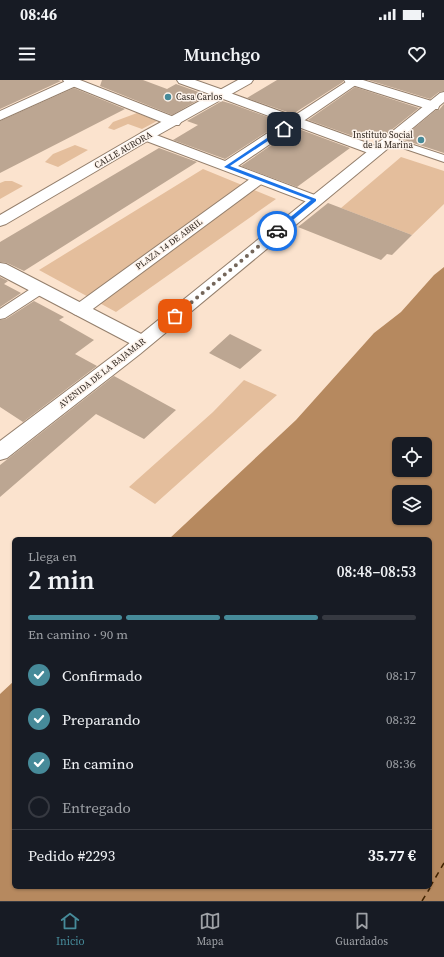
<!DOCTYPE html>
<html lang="es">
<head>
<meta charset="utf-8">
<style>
	body { margin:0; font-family:"Source Serif 4",serif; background:#20242c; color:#f1f3f6; height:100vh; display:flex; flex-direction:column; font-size:15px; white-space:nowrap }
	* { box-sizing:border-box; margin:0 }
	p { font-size:13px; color:#9ea1a6 }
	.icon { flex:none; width:22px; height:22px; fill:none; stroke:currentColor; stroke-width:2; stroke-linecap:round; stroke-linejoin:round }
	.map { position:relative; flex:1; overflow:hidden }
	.details { position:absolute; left:12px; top:457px; width:420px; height:352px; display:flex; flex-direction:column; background:#171b24; border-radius:6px; box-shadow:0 1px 3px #0004 }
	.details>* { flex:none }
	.fabs { position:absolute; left:392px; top:357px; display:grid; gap:8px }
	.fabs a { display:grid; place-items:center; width:40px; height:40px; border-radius:6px; background:#171b24; box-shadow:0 1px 3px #0004; font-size:20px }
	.pin { position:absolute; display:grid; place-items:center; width:34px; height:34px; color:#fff; margin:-17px; border-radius:8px; box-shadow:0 2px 6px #0006 }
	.courier { position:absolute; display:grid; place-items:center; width:40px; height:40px; margin:-20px; border:3px solid #1a73e8; border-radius:50%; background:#fff; color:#222; box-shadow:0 1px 5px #0007 }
	.overview em { font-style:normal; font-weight:600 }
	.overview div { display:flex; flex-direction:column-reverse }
	.overview { display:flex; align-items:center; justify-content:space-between; height:68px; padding:0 16px }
	h1 { font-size:26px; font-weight:600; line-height:30px }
	.bar { display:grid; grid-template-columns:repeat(4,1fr); gap:6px 4px; align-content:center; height:48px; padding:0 16px }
	.bar i { height:5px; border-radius:3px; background:#363941 }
	.bar .current { background:#468a99 }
	.bar p { grid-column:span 4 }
	.line { display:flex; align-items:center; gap:10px; padding:0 16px; border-top:1px solid #363941 }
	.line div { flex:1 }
	ol { padding:0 16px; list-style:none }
	li { display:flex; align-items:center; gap:12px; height:44px }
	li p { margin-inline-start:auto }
	li .icon { padding:4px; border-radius:50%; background:#468a99; color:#fff; stroke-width:4 }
	li:last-child { color:#9ea1a6 }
	li i { width:22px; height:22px; border:2px solid #363941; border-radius:50% }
	.status { display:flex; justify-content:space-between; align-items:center; height:28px; padding:0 20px; background:#171b24; direction:ltr }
	.status svg { height:11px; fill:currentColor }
	header { display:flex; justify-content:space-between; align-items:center; height:52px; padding:0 16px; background:#171b24; font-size:18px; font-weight:600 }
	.menu { display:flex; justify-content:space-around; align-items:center; height:56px; border-top:1px solid #363941; background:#171b24; font-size:11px; color:#9ea1a6 }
	.menu a { display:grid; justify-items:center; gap:2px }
	.menu .current { color:#468a99 }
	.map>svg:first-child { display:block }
	.green { fill:#e4be9c }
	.water { fill:#b6895f; fill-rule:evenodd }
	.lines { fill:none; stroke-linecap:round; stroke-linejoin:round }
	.ferry { stroke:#412300; stroke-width:1.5; stroke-dasharray:6 5; stroke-linecap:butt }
	.building { fill:#bca692 }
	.service-casing { stroke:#947f6c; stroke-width:2 }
	.pedestrian-casing { stroke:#947f6c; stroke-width:2 }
	.minor-casing { stroke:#947f6c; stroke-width:2 }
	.tertiary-casing { stroke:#947f6c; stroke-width:2 }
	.service { fill:#fff; fill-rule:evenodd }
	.pedestrian { fill:#fff; fill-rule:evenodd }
	.minor { fill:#fff; fill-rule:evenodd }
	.tertiary { fill:#fff; fill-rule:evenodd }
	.route { fill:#1a73e8 }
	.done { stroke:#74665a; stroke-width:4; stroke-dasharray:0 7.2 }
	.poi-dot { fill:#468a99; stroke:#fdf3eb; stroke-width:1.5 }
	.labels { text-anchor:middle; stroke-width:3; stroke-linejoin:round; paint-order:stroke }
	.far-poi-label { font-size:9px; fill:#2c231c; stroke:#fdf3eb; text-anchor:start }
	.far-street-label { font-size:9px; fill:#2c231c; stroke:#fdf3eb }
</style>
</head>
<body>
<div class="status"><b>08:46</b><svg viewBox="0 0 49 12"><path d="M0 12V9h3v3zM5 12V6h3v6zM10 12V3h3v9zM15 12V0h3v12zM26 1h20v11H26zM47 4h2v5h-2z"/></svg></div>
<header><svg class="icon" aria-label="menu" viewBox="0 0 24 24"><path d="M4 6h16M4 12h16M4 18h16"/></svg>Munchgo<svg class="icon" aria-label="heart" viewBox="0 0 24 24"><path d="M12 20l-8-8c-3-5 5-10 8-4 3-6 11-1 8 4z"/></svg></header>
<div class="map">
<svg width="444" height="821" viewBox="0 0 444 821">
	<rect width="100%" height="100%" fill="#fbe3ce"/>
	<path class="green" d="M137 33 157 41 142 49 128 44 114 50 108 48 113 42Z
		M75 65 88 70 58 87 45 82 53 74Z
		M401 77 444 91V124L412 155 341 128Z
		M203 89 276 119 116 232 39 190Z
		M5 101H12L23 106 0 119V103Z
		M244 300 277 315 155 424 129 407 213 332Z"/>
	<path class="water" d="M444 187V821H0V614L14 601V807H430V459H169L296 340 374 253 401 232 434 195ZM399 364H425V390H399ZM399 412H425V438H399Z"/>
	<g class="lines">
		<path class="ferry" d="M430 807 444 783
			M422 821 430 808"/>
	</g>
	<path class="building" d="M0 0H58L61 1 0 29Z
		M102 0H143L167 9 176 4 207 15 172 35 100 6Z
		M277 0H343V2L293 34 247 18Z
		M368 0H444V11L439 12 430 19Z
		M355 7 419 28 384 56 371 52 361 59 308 40Z
		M74 8 125 29 0 93V41Z
		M222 21 232 24 282 42 225 79 173 60 198 45 187 41Z
		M444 24V73L401 59 436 30H439Z
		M296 48 350 68 297 107 241 86Z
		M159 68 197 82 24 191 7 183 0 182V162Z
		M328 123 412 155 392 175 387 174 381 180 298 147Z
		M0 197 8 201 4 204 21 213 0 227Z
		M34 221 64 237 59 240 94 260 75 274 97 286 23 342 0 327V240L6 239Z
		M230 254 262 270 240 289 209 273Z
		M114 296 176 330 144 359 96 334 0 417V385Z"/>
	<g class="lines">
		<defs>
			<path id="service" d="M389 57 444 75V82L385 62 384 60 385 58Z
				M40 205 45 206 47 209 45 212 5 238 0 239V229L35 206Z"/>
			<path id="pedestrian" d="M68 0H79L80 2 78 5 0 40V31Z
				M344 0H363L438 23 439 26 438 29H428L346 3Z
				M222 10 381 68 383 71 381 74 376 75 371 74 218 17 216 14 218 11Z
				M259 95 264 96 266 99 264 102 86 234 80 236 74 234 71 230 74 226 254 96Z"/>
			<path id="minor" d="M63 0H80L179 39 181 42 179 45H169L65 3Z
				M177 0H195L226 11 228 14 226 17H218L179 3Z
				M349 0H363L238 86 320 117 323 120 320 123 315 125 310 123 141 59 139 56 141 53H151L225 81Z
				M0 183 6 184 149 258 151 262 149 266 142 268 135 266 0 195Z"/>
			<path id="tertiary" d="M238 0H253L251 3 151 59 6 144 0 146V135L141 53Z
				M444 12V22L140 274 7 378 0 380V361L126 266 440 13Z"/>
		</defs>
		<use href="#service" class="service-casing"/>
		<use href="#pedestrian" class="pedestrian-casing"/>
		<use href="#minor" class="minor-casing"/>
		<use href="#tertiary" class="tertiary-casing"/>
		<use href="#service" class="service"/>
		<use href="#pedestrian" class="pedestrian"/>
		<use href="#minor" class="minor"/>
		<use href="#tertiary" class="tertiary"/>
	</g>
	<path class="route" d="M282 48 286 49 230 86 316 119V121L277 153 275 150 311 120 224 87Z"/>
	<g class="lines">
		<path class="done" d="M175 236 277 151"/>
	</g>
	<g class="poi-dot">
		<circle cx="168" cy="17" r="4"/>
		<circle cx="421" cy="60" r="4"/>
	</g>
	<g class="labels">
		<g class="far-poi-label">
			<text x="176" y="20">Casa Carlos</text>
			<text x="413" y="58" text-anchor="end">Instituto Social<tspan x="413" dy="10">de la Marina</tspan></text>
		</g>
		<g class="far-street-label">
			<text transform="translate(123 70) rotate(-30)" y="3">CALLE AURORA</text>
			<text transform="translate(169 164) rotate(-36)" y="3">PLAZA 14 DE ABRIL</text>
			<text transform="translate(102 293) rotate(-38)" y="3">AVENIDA DE LA BAJAMAR</text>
		</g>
	</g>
</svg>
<div class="fabs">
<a><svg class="icon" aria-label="locate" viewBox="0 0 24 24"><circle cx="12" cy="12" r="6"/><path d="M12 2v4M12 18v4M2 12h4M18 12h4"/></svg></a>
<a><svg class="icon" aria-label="layers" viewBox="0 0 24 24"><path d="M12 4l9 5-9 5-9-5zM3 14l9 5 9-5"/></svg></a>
</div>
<div class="pin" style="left:175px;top:236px;background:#ea580c"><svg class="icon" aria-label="bag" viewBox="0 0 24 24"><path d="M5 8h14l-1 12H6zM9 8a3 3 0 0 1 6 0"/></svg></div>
<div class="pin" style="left:284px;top:49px;background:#1f2937"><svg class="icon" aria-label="home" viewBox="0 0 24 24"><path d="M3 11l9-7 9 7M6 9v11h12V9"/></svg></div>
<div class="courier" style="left:277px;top:151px"><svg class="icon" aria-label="car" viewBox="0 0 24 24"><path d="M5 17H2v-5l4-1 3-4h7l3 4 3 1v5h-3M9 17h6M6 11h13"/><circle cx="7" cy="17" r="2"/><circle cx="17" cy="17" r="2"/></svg></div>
<section class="details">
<div class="overview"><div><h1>2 min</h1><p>Llega en</p></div><em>08:48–08:53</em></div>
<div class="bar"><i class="current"></i><i class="current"></i><i class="current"></i><i></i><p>En camino · 90 m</p></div>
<ol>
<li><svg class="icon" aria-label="check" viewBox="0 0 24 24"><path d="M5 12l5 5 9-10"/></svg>Confirmado<p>08:17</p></li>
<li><svg class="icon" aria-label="check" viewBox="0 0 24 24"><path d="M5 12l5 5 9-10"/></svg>Preparando<p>08:32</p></li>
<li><svg class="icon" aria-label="check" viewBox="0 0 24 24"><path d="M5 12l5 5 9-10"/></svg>En camino<p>08:36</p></li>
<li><i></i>Entregado</li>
</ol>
<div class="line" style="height:52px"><div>Pedido #2293</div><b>35.77 €</b></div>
</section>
</div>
<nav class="menu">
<a class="current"><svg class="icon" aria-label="home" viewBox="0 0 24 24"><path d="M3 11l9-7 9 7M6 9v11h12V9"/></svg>Inicio</a>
<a><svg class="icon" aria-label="map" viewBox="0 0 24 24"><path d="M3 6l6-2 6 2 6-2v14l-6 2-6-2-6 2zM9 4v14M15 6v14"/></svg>Mapa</a>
<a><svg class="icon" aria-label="saved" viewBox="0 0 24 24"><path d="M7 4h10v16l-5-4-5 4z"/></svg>Guardados</a>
</nav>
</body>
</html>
